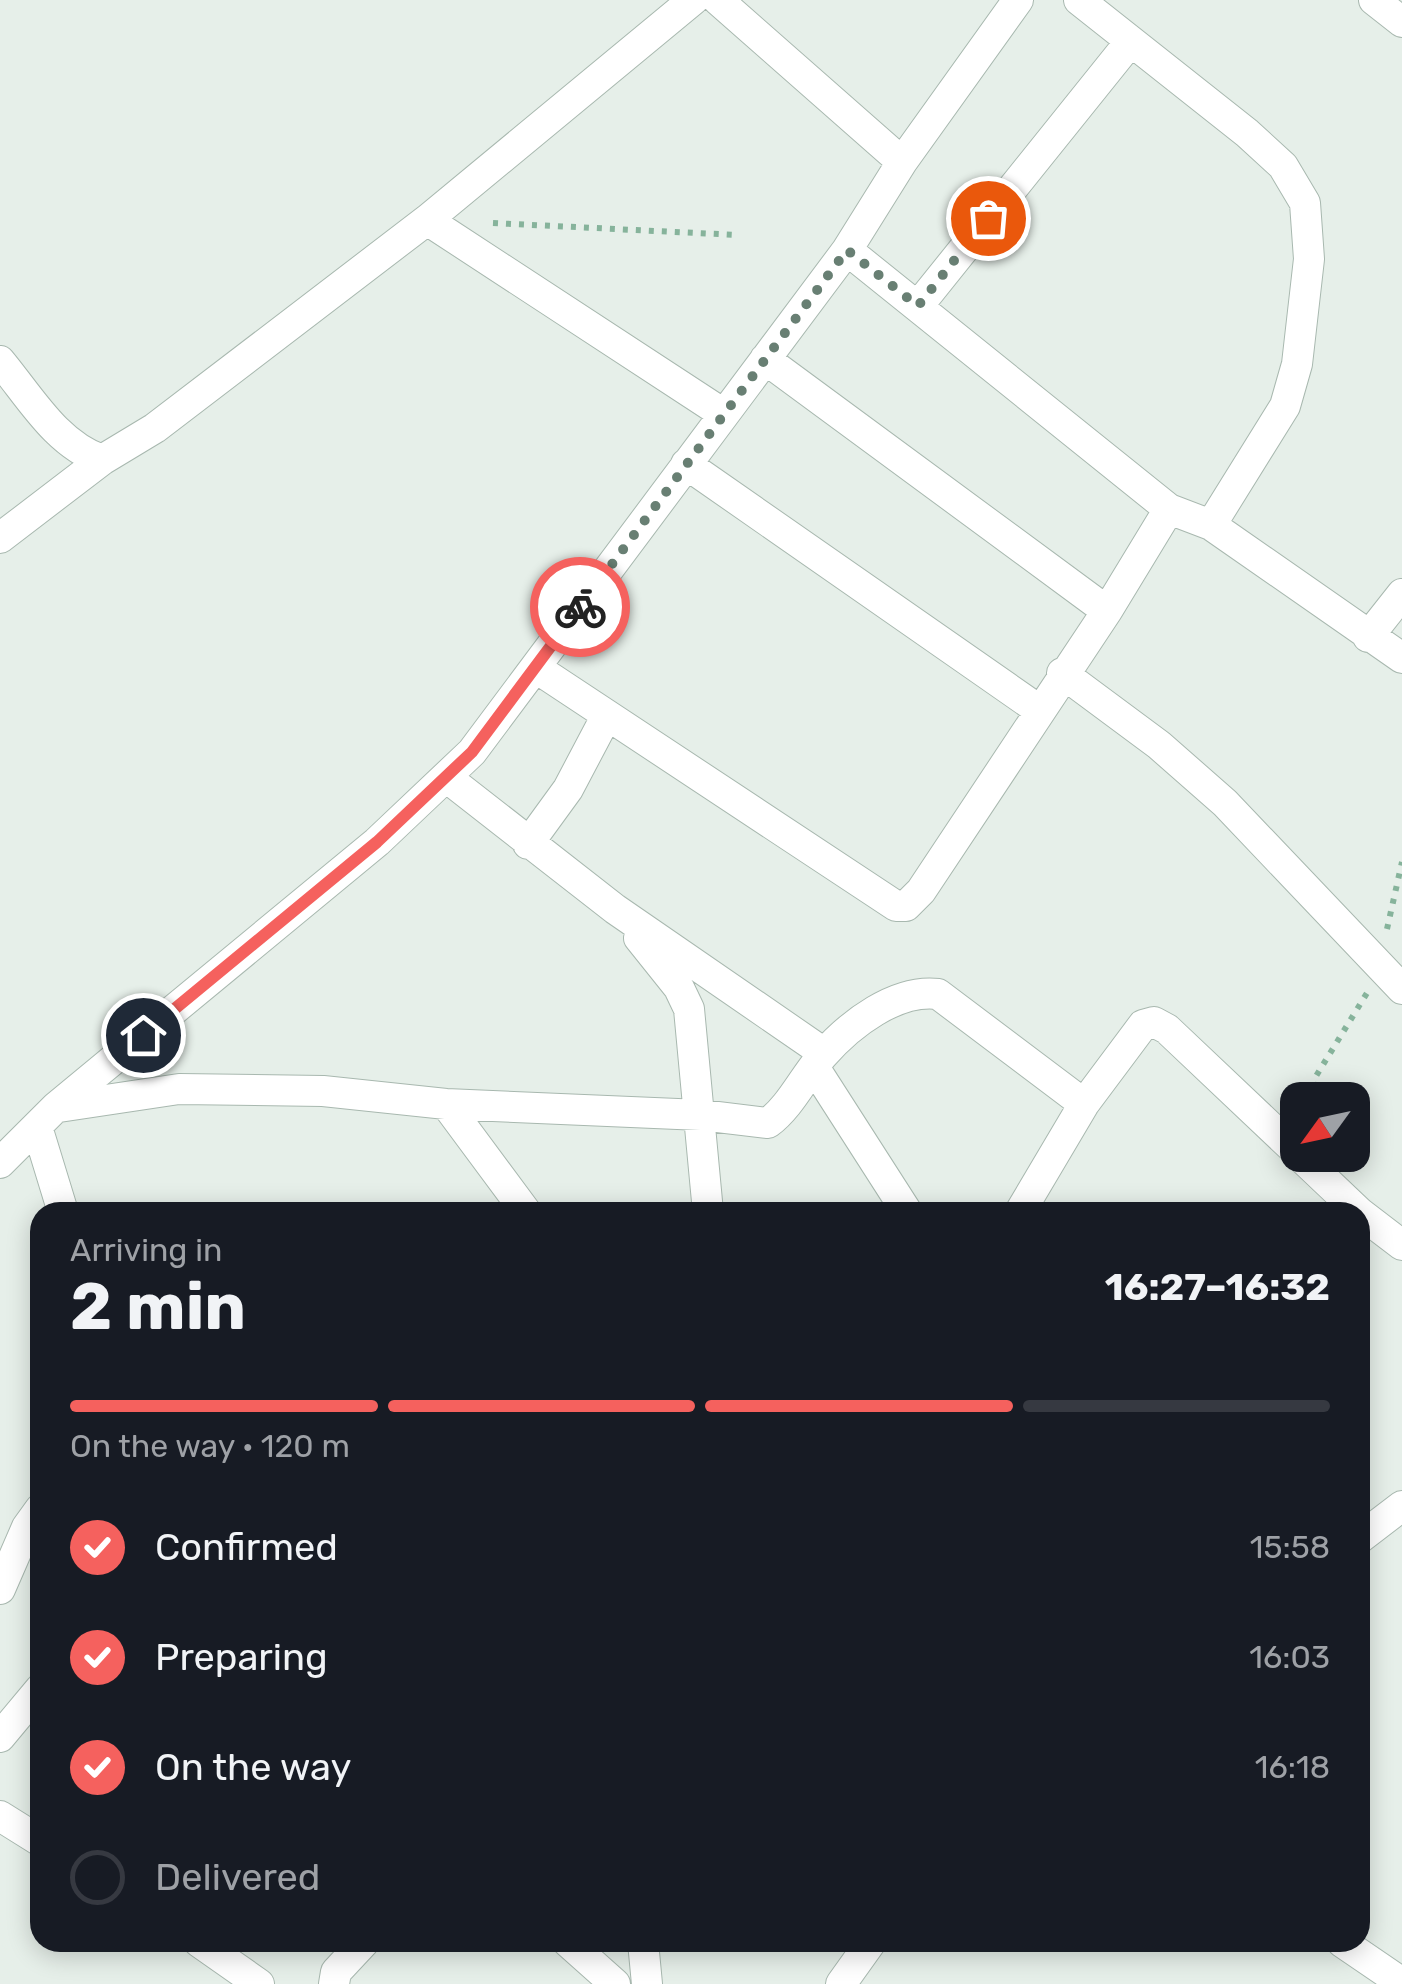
<!DOCTYPE html>
<html lang="en">
<head>
<meta charset="utf-8">
<style>
	body { margin:0; font-family:Rubik,sans-serif; background:#242831; color:#f1f3f6; height:100vh; display:flex; flex-direction:column; font-size:38px; white-space:nowrap }
	* { box-sizing:border-box; margin:0 }
	p { font-size:32px; color:#9ea1a6 }
	.icon { flex:none; width:55px; height:55px; fill:none; stroke:currentColor; stroke-width:2; stroke-linecap:round; stroke-linejoin:round }
	.map { position:relative; flex:1; overflow:hidden }
	.side { position:absolute; left:30px; top:1202px; width:1340px; height:750px; display:flex; flex-direction:column; background:#171b24; border-radius:30px; box-shadow:0 5px 25px #0003 }
	.side>* { flex:none }
	.needle { width:65px; rotate:237deg }
	.controls { position:absolute; left:1280px; top:1082px; display:grid; gap:20px }
	.controls a { display:grid; place-items:center; width:90px; height:90px; border-radius:20px; background:#171b24; box-shadow:0 5px 25px #0003; font-size:50px }
	.pin { position:absolute; display:grid; place-items:center; width:85px; height:85px; color:#fff; margin:-42px; border:5px solid #fff; border-radius:50%; box-shadow:0 2px 10px #0007 }
	.courier { position:absolute; display:grid; place-items:center; width:100px; height:100px; margin:-50px; border:8px solid #f5615e; border-radius:50%; background:#fff; color:#222; box-shadow:0 2px 12px #0007 }
	.summary em { font-style:normal; font-weight:700 }
	.summary div { display:flex; flex-direction:column-reverse }
	.summary { display:flex; align-items:center; justify-content:space-between; height:170px; padding:0 40px }
	h1 { font-size:65px; font-weight:700; line-height:75px }
	.bar { display:grid; grid-template-columns:repeat(4,1fr); gap:15px 10px; align-content:center; height:120px; padding:0 40px }
	.bar i { height:12px; border-radius:8px; background:#363941 }
	.bar .on { background:#f5615e }
	.bar p { grid-column:span 4 }
	ol { padding:0 40px; list-style:none }
	li { display:flex; align-items:center; gap:30px; height:110px }
	li p { margin-inline-start:auto }
	li .icon { padding:10px; border-radius:50%; background:#f5615e; color:#fff; stroke-width:4 }
	li:last-child { color:#9ea1a6 }
	li i { width:55px; height:55px; border:5px solid #363941; border-radius:50% }
	.map>svg:first-child { display:block }
	.lines { fill:none; stroke-linecap:round; stroke-linejoin:round }
	.minor-casing { stroke:#a8b8af; stroke-width:32 }
	.path { stroke:#86b39b; stroke-width:6; stroke-dasharray:5 8; stroke-linecap:butt }
	.minor { stroke:#fff; stroke-width:30 }
	.done { stroke:#687f73; stroke-width:10; stroke-dasharray:0 18 }
	.route { stroke:#f5615e; stroke-width:12 }
</style>
</head>
<body>
<div class="map">
<svg width="1402" height="1984" viewBox="0 0 1402 1984">
	<rect width="100%" height="100%" fill="#e6efe9"/>
	<g class="lines">
		<defs>
			<path id="minor" d="M718 0 902 162
				M1079 0 1247 133 1283 166 1305 203 1309 259 1297 364 1285 406 1211 525
				M1374 0 1402 22
				M427 220 722 413
				M847 250 1169 509 1211 525 1402 658
				M918 306 1130 42
				M765 359 1107 611
				M0 361C30 397 56 444 102 460L155 428 427 220 693 0
				M686 464 1039 710
				M0 538 102 460
				M1368 637 1402 594
				M536 668 896 906H906L921 891 1107 611 1169 509
				M1062 673 1159 745 1225 803 1402 989
				M446 777 615 909 824 1053
				M528 844 568 789 607 715
				M639 938 679 988 689 1009 708 1212
				M814 1067 907 1212
				M446 1104 526 1212
				M59 1107 179 1089 323 1091 446 1104 701 1115 768 1123C791 1106 804 1076 823 1055 850 1024 896 989 938 994L1084 1104
				M37 1127 63 1212
				M1299 1155 1359 1212
				M0 1163 56 1107 377 842 472 752 847 250 902 162 1018 0
				M1020 1212 1084 1104 1143 1025 1154 1022 1167 1029 1298 1153
				M1360 1213 1402 1245
				M1360 1538 1402 1506
				M0 1589 27 1527 40 1509
				M0 1737 40 1689
				M0 1816 40 1841
				M199 1942 259 1984
				M568 1942 615 1984
				M643 1942 647 1984
				M1342 1942 1402 1983
				M334 1984 336 1972 364 1942
				M841 1984 871 1942"/>
		</defs>
		<use href="#minor" class="minor-casing"/>
		<path class="path" d="M493 223 737 235
			M1387 929 1402 862
			M1316 1100 1313 1081 1367 993"/>
		<use href="#minor" class="minor"/>
	</g>
	<g class="lines">
		<path class="done" d="M580 607 847 250 918 306 988 218"/>
		<path class="route" d="M143 1035 377 842 472 752 580 607"/>
	</g>
</svg>
<div class="controls">
<a><svg class="needle" viewBox="-14 -14 28 28"><path d="M0-13l5 13h-10z" fill="#e53935"/><path d="M0 13l5-13h-10z" fill="#9ea1a6"/></svg></a>
</div>
<div class="pin" style="left:988px;top:218px;background:#ea580c"><svg class="icon" aria-label="bag" viewBox="0 0 24 24"><path d="M5 8h14l-1 12H6zM9 8a3 3 0 0 1 6 0"/></svg></div>
<div class="pin" style="left:143px;top:1035px;background:#1f2937"><svg class="icon" aria-label="home" viewBox="0 0 24 24"><path d="M3 11l9-7 9 7M6 9v11h12V9"/></svg></div>
<div class="courier" style="left:580px;top:607px"><svg class="icon" aria-label="bike" viewBox="0 0 24 24"><circle cx="6" cy="16" r="4"/><circle cx="18" cy="16" r="4"/><path d="M6 16l4-8h5l3 8M10 8l3 8H6M13 5h3"/></svg></div>
<section class="side">
<div class="summary"><div><h1>2 min</h1><p>Arriving in</p></div><em>16:27–16:32</em></div>
<div class="bar"><i class="on"></i><i class="on"></i><i class="on"></i><i></i><p>On the way · 120 m</p></div>
<ol>
<li><svg class="icon" aria-label="check" viewBox="0 0 24 24"><path d="M5 12l5 5 9-10"/></svg>Confirmed<p>15:58</p></li>
<li><svg class="icon" aria-label="check" viewBox="0 0 24 24"><path d="M5 12l5 5 9-10"/></svg>Preparing<p>16:03</p></li>
<li><svg class="icon" aria-label="check" viewBox="0 0 24 24"><path d="M5 12l5 5 9-10"/></svg>On the way<p>16:18</p></li>
<li><i></i>Delivered</li>
</ol>
</section>
</div>
</body>
</html>
